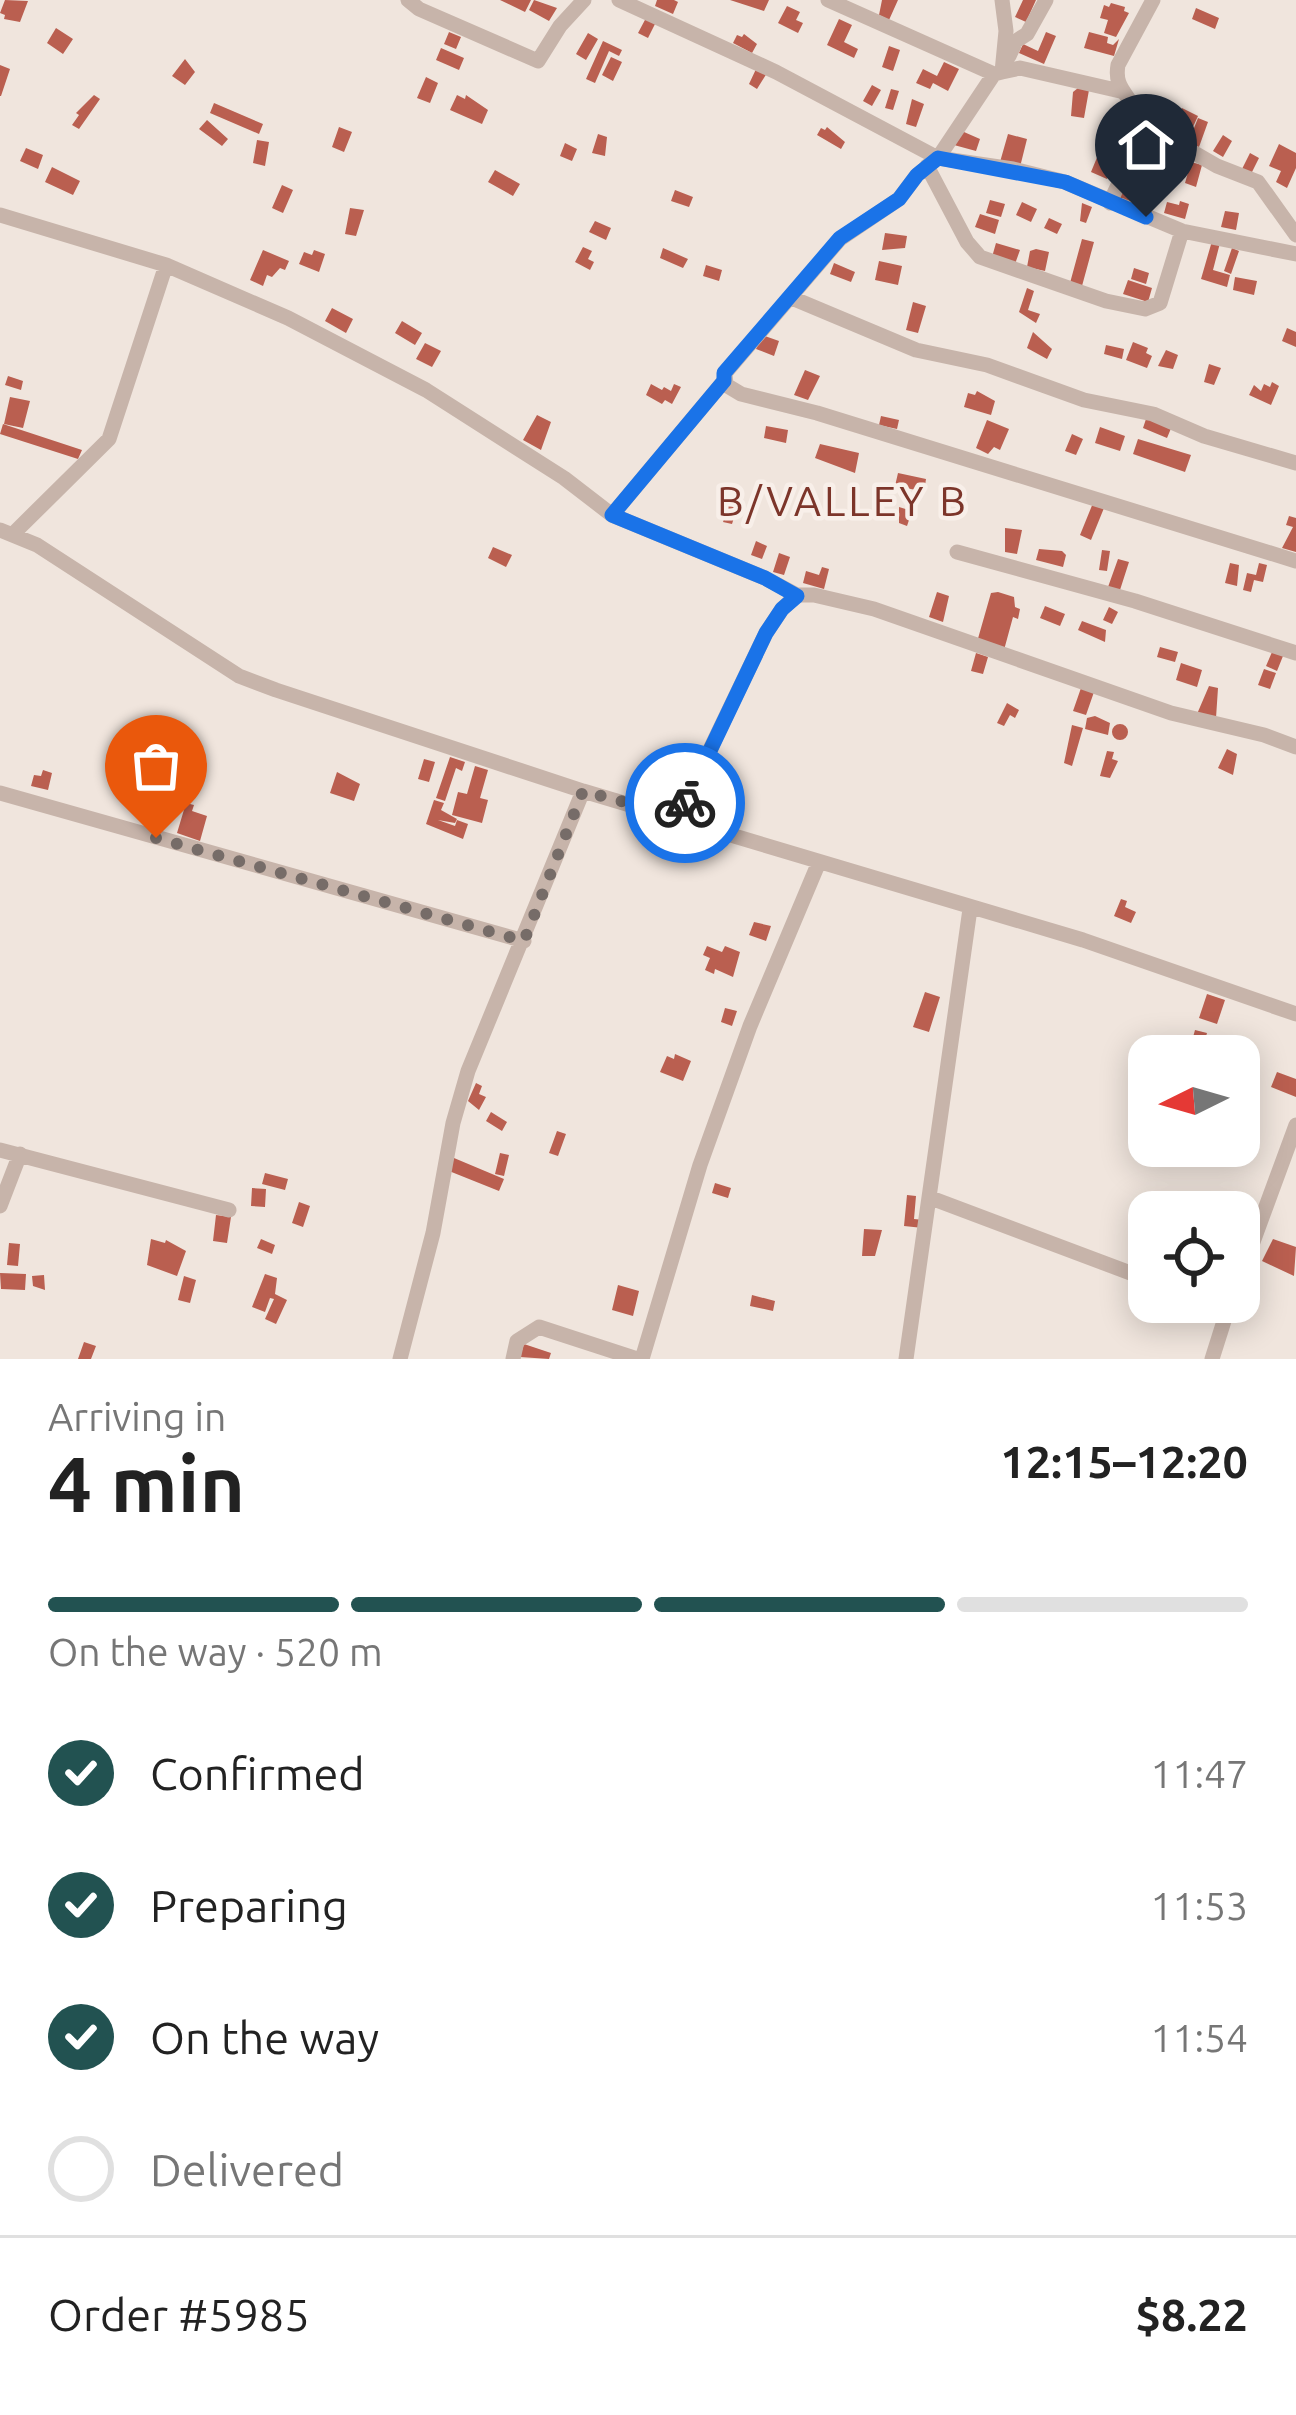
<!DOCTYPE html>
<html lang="en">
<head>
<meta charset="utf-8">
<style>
	body { margin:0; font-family:Ubuntu,sans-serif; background:#f2f2f2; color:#222; height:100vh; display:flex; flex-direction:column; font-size:45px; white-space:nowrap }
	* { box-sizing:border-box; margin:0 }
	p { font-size:39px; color:#767676 }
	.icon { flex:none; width:66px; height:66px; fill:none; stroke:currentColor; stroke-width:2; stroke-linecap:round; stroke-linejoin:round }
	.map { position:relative; height:1359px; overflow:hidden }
	.details { display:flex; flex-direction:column; background:#fff; flex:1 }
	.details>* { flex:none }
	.needle { width:78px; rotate:265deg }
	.tools { position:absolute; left:1128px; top:1035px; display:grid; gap:24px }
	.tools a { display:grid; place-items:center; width:132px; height:132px; border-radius:24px; background:#fff; box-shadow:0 6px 30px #0003; font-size:60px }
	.pin { position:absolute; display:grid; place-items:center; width:102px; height:102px; color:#fff; margin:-123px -51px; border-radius:50% 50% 50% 0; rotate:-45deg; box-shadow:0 0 12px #0007 }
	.pin .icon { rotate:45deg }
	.courier { position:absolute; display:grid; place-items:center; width:120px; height:120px; margin:-60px; border:9px solid #1a73e8; border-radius:50%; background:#fff; color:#222; box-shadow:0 3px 15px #0007 }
	.headline em { font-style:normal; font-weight:600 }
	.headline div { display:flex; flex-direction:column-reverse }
	.headline { display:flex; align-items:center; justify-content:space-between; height:204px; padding:0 48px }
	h1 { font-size:78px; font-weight:600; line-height:90px }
	.bar { display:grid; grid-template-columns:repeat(4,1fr); gap:18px 12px; align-content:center; height:144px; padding:0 48px }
	.bar i { height:15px; border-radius:9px; background:#e0e0e0 }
	.bar .on { background:#225251 }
	.bar p { grid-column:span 4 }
	.line { display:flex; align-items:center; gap:30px; padding:0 48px; border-top:3px solid #e0e0e0 }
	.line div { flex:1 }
	ol { padding:0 48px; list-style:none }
	li { display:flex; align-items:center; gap:36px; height:132px }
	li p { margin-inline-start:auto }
	li .icon { padding:12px; border-radius:50%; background:#225251; color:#fff; stroke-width:4 }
	li:last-child { color:#767676 }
	li i { width:66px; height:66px; border:6px solid #e0e0e0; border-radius:50% }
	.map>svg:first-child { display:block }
	.building { fill:#ba5f50 }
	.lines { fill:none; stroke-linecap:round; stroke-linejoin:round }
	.minor { stroke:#c7b4aa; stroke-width:15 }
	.done { stroke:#766c68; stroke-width:12; stroke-dasharray:0 21.6 }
	.route { stroke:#1a73e8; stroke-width:15 }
	.labels { text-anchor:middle; stroke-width:9; stroke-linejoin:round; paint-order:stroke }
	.quarter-label { font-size:42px; letter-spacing:3px; fill:#7c352a; stroke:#f8efe9 }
</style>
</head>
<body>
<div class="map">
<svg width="1296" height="1359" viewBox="0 0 1296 1359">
	<rect width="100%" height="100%" fill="#f0e5dd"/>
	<path class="building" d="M5 0 28 1 20 22 4 19 5 15 0 13Z
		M500 0H531L525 12Z
		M534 0 557 8 549 21 529 10Z
		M657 0H674L678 2 673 14 655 6Z
		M730 0H769L764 11Z
		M882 0H898L889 20 879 15Z
		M1023 0H1036L1026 22 1015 17Z
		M1111 3 1125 7 1124 11 1129 13 1116 37 1104 33 1108 20 1100 18 1104 5 1109 7Z
		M787 6 800 12 796 20 803 23 798 33 778 23Z
		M1196 8 1219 18 1215 29 1192 19Z
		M646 18 656 22 648 38 638 33Z
		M839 19 852 25 844 42 858 49 854 58 827 45Z
		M56 28 73 39 63 54 47 43Z
		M449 32 461 37 456 49 444 44Z
		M1046 32 1056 36 1044 64 1019 53 1023 44 1038 51Z
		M1089 32 1108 37 1107 43 1113 45 1119 39 1114 56 1084 48Z
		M588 33 598 39 586 60 576 54Z
		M744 34 757 44 752 53 733 43 737 35 742 37Z
		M603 41 622 50 619 56 609 51 595 83 586 79Z
		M889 46 900 50 893 71 882 67Z
		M441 48 464 58 459 70 436 60Z
		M611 57 622 62 613 81 602 75Z
		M185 59 195 72 185 85 172 76Z
		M944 62 959 69 948 91 933 83 930 89 916 83 923 69 937 76Z
		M0 65 10 69 1 96H0Z
		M757 67 767 73 757 89 749 84Z
		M426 77 438 83 430 103 417 98Z
		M872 85 881 90 872 106 863 101Z
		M1078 88 1089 90 1084 118 1071 116 1073 92Z
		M891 89 899 91 893 110 885 108Z
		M94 95 100 99 79 129 72 125 79 115 76 113Z
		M457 95 465 99 466 95 488 110 482 124 450 110Z
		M912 99 924 104 916 127 906 124Z
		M214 103 263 124 259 134 210 113Z
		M1182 108 1198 116 1187 140 1179 136 1181 131 1174 125Z
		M1198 118 1208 122 1199 147 1188 143Z
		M207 120 228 139 222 146 199 129Z
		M339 127 352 132 344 152 332 147Z
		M827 127 845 142 841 149 817 135 821 128 825 130Z
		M964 132 980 139 976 151 954 145 957 133Z
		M598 134 607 137 605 156 592 153Z
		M1008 134 1027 139 1020 167 1000 162Z
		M1223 135 1232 141 1223 157 1213 151Z
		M257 140 269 142 265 166 253 163Z
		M1138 141 1170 153 1161 176 1137 168 1139 162 1131 159Z
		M565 143 577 149 572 161 560 156Z
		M1103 143 1119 150 1107 179 1091 172Z
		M1279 144 1296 153V168L1287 188 1276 182 1281 171 1269 166Z
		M26 148 43 155 38 169 20 161Z
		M1250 153 1259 158 1251 174 1242 169Z
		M1191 162 1202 165 1196 187 1185 183Z
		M52 167 80 181 73 195 45 182Z
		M495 170 520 184 513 196 488 182Z
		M282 185 293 190 283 213 272 208Z
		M1122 189 1137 191 1135 202 1120 199Z
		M675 190 693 197 689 207 671 201Z
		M990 200 1005 204 1001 217 986 213Z
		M1180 201 1189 204 1185 219 1164 213 1167 202 1179 205Z
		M1022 202 1037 209 1031 222 1016 215Z
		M1082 203 1092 207 1086 223 1080 221Z
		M350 208 364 210 356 236 345 234Z
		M1225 211 1239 213 1236 230 1221 227Z
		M980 214 999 220 995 234 975 227Z
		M1049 218 1062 224 1057 234 1044 228Z
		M595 221 611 228 606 240 589 232Z
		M885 233 907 236 905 248 882 250Z
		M1082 239 1094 242 1082 286 1070 283Z
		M1212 241 1220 243 1213 270 1230 275 1227 287 1201 279Z
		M996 243 1020 250 1015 264 992 257Z
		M583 247 592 251 588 259 594 262 590 270 575 262Z
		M663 248 688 259 683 268 660 258Z
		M1232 248 1239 251 1231 274 1224 271Z
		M1036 249 1049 252 1045 271 1027 267 1030 251Z
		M263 250 289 261 285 270 280 268 272 277 267 275 263 286 250 280Z
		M314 250 325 254 319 272 299 264 304 252 312 255Z
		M879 261 902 266 898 285 875 280Z
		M834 263 855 272 851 282 830 274Z
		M706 265 722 270 719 281 703 276Z
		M1134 268 1149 273 1146 284 1131 279Z
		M1235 277 1257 281 1254 295 1233 290Z
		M1128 280 1152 288 1148 302 1123 294Z
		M1027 288 1034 291 1028 310 1040 314 1036 323 1019 312Z
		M913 302 926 306 918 333 906 330Z
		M332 308 353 319 346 333 325 321Z
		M402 321 422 333 415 345 395 333Z
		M1287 328 1296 332V347L1282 341Z
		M1033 332 1052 349 1047 359 1027 348Z
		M762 335 779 341 774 356 756 349Z
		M1133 342 1148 348 1146 353 1152 356 1147 368 1126 360Z
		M425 343 441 351 432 367 416 359Z
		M1106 345 1124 349 1122 359 1104 354Z
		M1166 350 1178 355 1173 369 1158 366Z
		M1209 364 1221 368 1214 385 1204 382Z
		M805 370 820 376 808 400 794 395Z
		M8 376 23 381 21 390 5 385Z
		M1272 382 1279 386 1271 405 1249 395 1254 385 1261 391 1264 384 1270 387Z
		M651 384 662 390 664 387 671 391 674 384 681 387 672 404 665 400 662 404 646 395Z
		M977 391 995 401 991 415 964 407 968 393 975 395Z
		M10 397 30 401 23 428 4 424Z
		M537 415 551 422 541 450 523 440Z
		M881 416 899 420 897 429 879 425Z
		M1147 416 1172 426 1167 438 1143 428Z
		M987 420 1009 429 1000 450 994 447 988 454 976 448Z
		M3 424 82 450 78 459 0 434Z
		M766 426 788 430 786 443 764 438Z
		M1100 427 1125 436 1120 451 1095 443Z
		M1072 434 1083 439 1076 455 1065 451Z
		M1138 439 1191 455 1185 472 1133 454Z
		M820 444 859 453 855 473 815 458Z
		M898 473 926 479 924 492 920 495 915 494 916 490 895 486Z
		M731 496 740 499 732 524 723 522 726 514 718 511 722 500 729 503Z
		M1093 503 1104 508 1091 540 1080 535Z
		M899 507 912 511 907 526 899 523Z
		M1289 516 1296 518V552L1282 548 1293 527 1286 525Z
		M1005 528 1022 530 1017 554 1005 552Z
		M756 541 767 546 762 559 751 555Z
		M493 547 512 555 506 567 488 558Z
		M1039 549 1062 551 1066 555 1063 567 1036 560Z
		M1102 550 1110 551 1107 571 1099 570Z
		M779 553 790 557 784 575 773 572Z
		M1118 559 1129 562 1120 590 1108 587Z
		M1230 563 1239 565 1237 586 1225 583Z
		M1259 563 1267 565 1263 582 1254 580 1251 592 1243 590 1247 573 1256 575Z
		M822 567 829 569 824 589 803 583 806 571 819 575Z
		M937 592 949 596 943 622 929 617Z
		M998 592 1014 597 1015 607 1020 609 1018 619 1013 617 1004 650 977 642 991 593Z
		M1045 606 1065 614 1060 626 1040 618Z
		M1109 607 1118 612 1112 624 1103 620Z
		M1082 621 1106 630 1105 642 1078 630Z
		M1160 647 1178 652 1175 662 1157 657Z
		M1272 652 1283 656 1277 671 1266 666Z
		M976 653 988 657 983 674 971 671Z
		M1181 663 1202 670 1197 687 1176 680Z
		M1264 669 1276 673 1270 689 1258 685Z
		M1209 686 1218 688 1216 718 1197 714Z
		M1081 688 1094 692 1086 715 1073 711Z
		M1007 703 1019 710 1015 718 1010 715 1004 726 997 723Z
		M1095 716 1110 723 1108 735 1085 729 1087 718Z
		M1112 732a8 8 0 1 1 16 0a8 8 0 1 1-16 0Z
		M1072 725 1083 728 1072 766 1064 763Z
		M1227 749 1237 754 1233 775 1218 768Z
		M1107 751 1114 752 1112 759 1118 761 1110 778 1100 776Z
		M450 757 465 762 462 771 456 768 445 801 436 798Z
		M424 759 435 762 429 782 418 779Z
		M475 766 488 770 480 798 488 800 482 823 452 815 458 792 467 794Z
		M43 770 52 773 48 790 31 786 34 775 41 776Z
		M337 772 360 784 354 801 330 793Z
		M434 800 444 803 441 810 457 819 455 823 438 820 455 826 457 820 468 824 463 839 426 824Z
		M186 803 194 805 192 811 207 816 200 841 177 833Z
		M1121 899 1127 901 1125 907 1136 912 1131 923 1114 916Z
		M754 922 771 926 766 941 749 935Z
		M707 946 722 952 725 946 740 952 733 977 715 969 714 974 705 970 710 958 703 955Z
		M925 992 940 997 929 1032 913 1027Z
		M1207 994 1225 1000 1217 1024 1199 1018Z
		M725 1008 737 1011 732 1026 721 1022Z
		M1195 1030 1207 1033 1202 1051 1190 1048Z
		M675 1054 691 1061 683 1081 660 1072 667 1056 674 1059Z
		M1277 1072 1296 1079V1097L1271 1087Z
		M476 1083 482 1086 479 1094 486 1097 479 1110 468 1101Z
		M491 1112 507 1122 502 1131 486 1121Z
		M557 1131 566 1134 558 1156 549 1153Z
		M500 1153 509 1155 504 1176 495 1174Z
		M454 1158 504 1179 499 1191 449 1171Z
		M265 1173 288 1179 285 1190 262 1184Z
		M715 1183 731 1188 728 1198 712 1193Z
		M252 1188 266 1189 265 1207 251 1206Z
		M907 1195 916 1196 914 1219 924 1220 923 1228 904 1226Z
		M299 1202 310 1206 303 1227 292 1223Z
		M216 1215 231 1217 227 1243 213 1241Z
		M864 1229 882 1230 875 1256H862Z
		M151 1239 165 1243 166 1240 186 1251 177 1276 147 1265Z
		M261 1239 275 1245 272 1254 257 1248Z
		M1273 1239 1296 1247 1294 1276 1262 1261Z
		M9 1243 20 1244 18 1266 7 1265Z
		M0 1273 26 1274 25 1290 1 1289Z
		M265 1274 277 1278 275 1294 287 1300 276 1324 265 1319 274 1299 270 1298 265 1312 252 1307Z
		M44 1275 45 1290 33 1286 32 1276Z
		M184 1276 196 1280 190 1303 178 1300Z
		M618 1285 639 1291 633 1316 612 1310Z
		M752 1295 775 1301 773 1311 750 1306Z
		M84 1342 96 1346 91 1359H78Z
		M524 1344 551 1353 549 1359 520 1357Z"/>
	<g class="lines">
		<path class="minor" d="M408 0 419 9 538 61 560 26 584 0
			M619 0 776 72 938 158 1013 169 1065 182 1182 231 1296 254
			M828 0 994 74
			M1002 0 1006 31 1002 72 994 74 938 158 917 175 899 199 840 239 725 373 726 385 741 394 817 413 1296 561
			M1009 56 1016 41 1027 34 1046 0
			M1002 72 1020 68 1120 91
			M1137 130 1163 135 1217 166 1258 182 1296 235
			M927 166 967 242 980 257 1106 301 1145 309 1160 303 1182 231
			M1110 203C1121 176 1145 140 1134 109 1127 92 1114 87 1118 65L1153 0
			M0 215 166 265 288 318 426 390 564 478 612 515 765 578 797 595
			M792 298 916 350 987 365 1084 400 1153 414 1204 436 1296 463
			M612 515 724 381
			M0 530 37 545 239 676 276 690 583 791 1083 940 1296 1014
			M13 534 109 439 166 265
			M957 552 1135 601 1296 653
			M0 793 524 941
			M678 816 766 633 782 609 797 595H814L874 609 1171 713 1264 735 1296 747
			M0 1150 229 1210
			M931 1198 1149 1280
			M0 1206 20 1154
			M1239 1280 1296 1125
			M1203 1302 1226 1311
			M400 1359 433 1233 453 1123 468 1071 583 791
			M513 1359 517 1341 539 1327 637 1359
			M642 1359 700 1165 750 1026 819 862
			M906 1359 970 909
			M1212 1359 1230 1302"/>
	</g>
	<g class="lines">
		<path class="done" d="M156 838 524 941 583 791 678 816 685 803"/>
		<path class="route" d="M685 803 766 633 782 609 797 596 765 578 612 515 724 381V373L840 238 899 199 917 175 938 158 1065 182 1146 217"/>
	</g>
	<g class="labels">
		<g class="quarter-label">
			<text x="843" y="516">B/VALLEY B</text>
		</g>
	</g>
</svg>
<div class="tools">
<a><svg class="needle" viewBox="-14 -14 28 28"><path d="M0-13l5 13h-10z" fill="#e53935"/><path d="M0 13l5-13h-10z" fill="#767676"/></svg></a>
<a><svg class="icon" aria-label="locate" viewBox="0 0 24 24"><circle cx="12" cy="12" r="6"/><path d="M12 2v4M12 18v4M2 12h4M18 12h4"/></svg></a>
</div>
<div class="pin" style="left:156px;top:838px;background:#ea580c"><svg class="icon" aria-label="bag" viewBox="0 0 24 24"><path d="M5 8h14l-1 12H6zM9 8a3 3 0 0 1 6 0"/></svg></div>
<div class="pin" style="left:1146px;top:217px;background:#1f2937"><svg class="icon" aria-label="home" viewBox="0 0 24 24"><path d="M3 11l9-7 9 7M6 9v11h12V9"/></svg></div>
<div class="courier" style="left:685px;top:803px"><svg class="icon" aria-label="bike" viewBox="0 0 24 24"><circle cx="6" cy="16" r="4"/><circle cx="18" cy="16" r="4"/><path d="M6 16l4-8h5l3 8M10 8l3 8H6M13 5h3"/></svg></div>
</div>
<section class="details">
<div class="headline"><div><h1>4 min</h1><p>Arriving in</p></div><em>12:15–12:20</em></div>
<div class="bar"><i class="on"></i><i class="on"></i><i class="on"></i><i></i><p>On the way · 520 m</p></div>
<ol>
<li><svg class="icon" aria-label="check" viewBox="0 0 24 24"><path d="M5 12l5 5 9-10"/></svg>Confirmed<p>11:47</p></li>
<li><svg class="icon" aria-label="check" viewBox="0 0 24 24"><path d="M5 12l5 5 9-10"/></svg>Preparing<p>11:53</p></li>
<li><svg class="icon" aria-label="check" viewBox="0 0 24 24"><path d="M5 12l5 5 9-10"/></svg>On the way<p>11:54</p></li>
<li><i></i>Delivered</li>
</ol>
<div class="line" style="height:156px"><div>Order #5985</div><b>$8.22</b></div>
</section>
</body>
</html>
